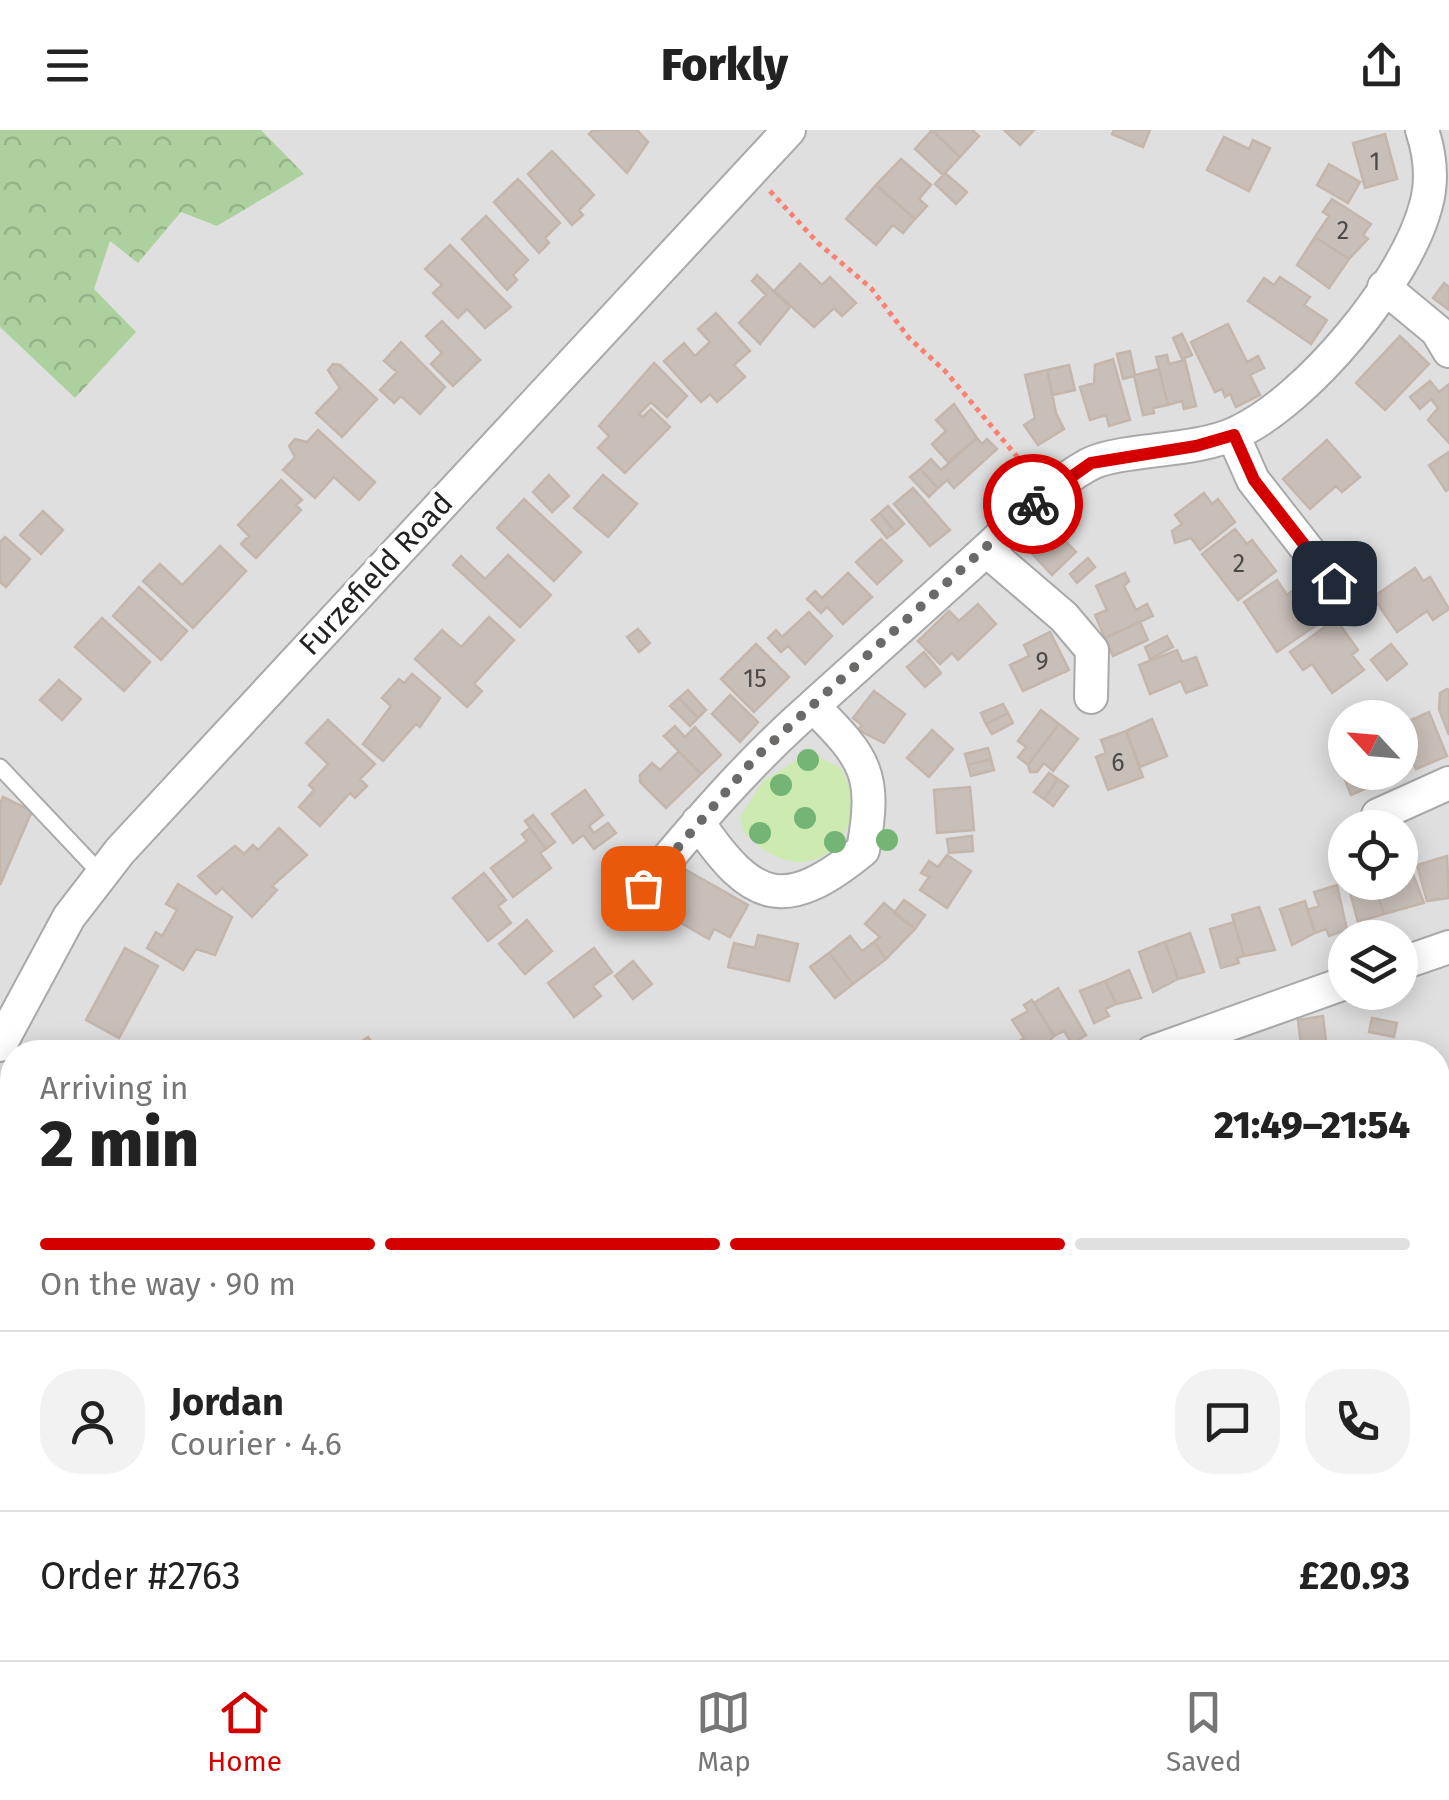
<!DOCTYPE html>
<html lang="en">
<head>
<meta charset="utf-8">
<style>
	body { margin:0; font-family:"Fira Sans",sans-serif; background:#f2f2f2; color:#222; height:100vh; display:flex; flex-direction:column; font-size:38px; white-space:nowrap }
	* { box-sizing:border-box; margin:0 }
	p { font-size:32px; color:#767676 }
	.icon { flex:none; width:55px; height:55px; fill:none; stroke:currentColor; stroke-width:2; stroke-linecap:round; stroke-linejoin:round }
	.map { position:relative; flex:1; overflow:hidden }
	.sheet { position:absolute; left:0px; top:910px; width:1450px; height:620px; display:flex; flex-direction:column; background:#fff; border-radius:40px 40px 0 0; box-shadow:0 5px 25px #0003 }
	.sheet>* { flex:none }
	.needle { width:65px; rotate:296deg }
	.buttons { position:absolute; left:1328px; top:570px; display:grid; gap:20px }
	.buttons a { display:grid; place-items:center; width:90px; height:90px; border-radius:50%; background:#fff; box-shadow:0 5px 25px #0003; font-size:50px }
	.pin { position:absolute; display:grid; place-items:center; width:85px; height:85px; color:#fff; margin:-42px; border-radius:20px; box-shadow:0 5px 15px #0006 }
	.courier { position:absolute; display:grid; place-items:center; width:100px; height:100px; margin:-50px; border:8px solid #d40000; border-radius:50%; background:#fff; color:#222; box-shadow:0 2px 12px #0007 }
	.head em { font-style:normal; font-weight:800 }
	.head div { display:flex; flex-direction:column-reverse }
	.head { display:flex; align-items:center; justify-content:space-between; height:170px; padding:0 40px }
	h1 { font-size:65px; font-weight:800; line-height:75px }
	.bar { display:grid; grid-template-columns:repeat(4,1fr); gap:15px 10px; align-content:center; height:120px; padding:0 40px }
	.bar i { height:12px; border-radius:8px; background:#e0e0e0 }
	.bar .selected { background:#d40000 }
	.bar p { grid-column:span 4 }
	.line { display:flex; align-items:center; gap:25px; padding:0 40px; border-top:2px solid #e0e0e0 }
	.line div { flex:1 }
	.round { display:grid; place-items:center; flex:none; width:105px; height:105px; border-radius:40px; background:#f2f2f2 }
	header { display:flex; justify-content:space-between; align-items:center; height:130px; padding:0 40px; background:#fff; font-size:45px; font-weight:800 }
	.dock { display:flex; justify-content:space-around; align-items:center; height:140px; border-top:2px solid #e0e0e0; background:#fff; font-size:28px; color:#767676 }
	.dock a { display:grid; justify-items:center; gap:5px }
	.dock .selected { color:#d40000 }
	.map>svg:first-child { display:block }
	.residential { fill:#e0dfdf; fill-rule:evenodd }
	.grass { fill:#cdebb0 }
	.forest { fill:url(#forest-crowns) }
	.building { fill:#c7bfb8; stroke:#c4b6ab; stroke-width:2.5 }
	.lines { fill:none; stroke-linecap:round; stroke-linejoin:round }
	.lane-casing { stroke:#a9a9a9; stroke-width:19 }
	.street-casing { stroke:#a9a9a9; stroke-width:36 }
	.secondary-casing { stroke:#707d05; stroke-width:49 }
	.path { stroke:#fa8072; stroke-width:5; stroke-dasharray:5 5; stroke-linecap:butt }
	.lane { stroke:#fff; stroke-width:15 }
	.street { stroke:#fff; stroke-width:32 }
	.secondary { stroke:#f7fabf; stroke-width:45 }
	.tree { fill:#74b475 }
	.done { stroke:#6b6a68; stroke-width:10; stroke-dasharray:0 18 }
	.route { stroke:#d40000; stroke-width:12 }
	.labels { text-anchor:middle; stroke-width:8; stroke-linejoin:round; paint-order:stroke }
	.number-label { font-size:25px; fill:#4b4948 }
	.street-label { font-size:30px; fill:#222; stroke:#fff }
</style>
</head>
<body>
<header><svg class="icon" aria-label="menu" viewBox="0 0 24 24"><path d="M4 6h16M4 12h16M4 18h16"/></svg>Forkly<svg class="icon" aria-label="share" viewBox="0 0 24 24"><path d="M12 15V3M7 8l5-5 5 5M5 13v7h14v-7"/></svg></header>
<div class="map">
<svg width="1449" height="1530" viewBox="0 0 1449 1530">
	<defs>
		<pattern id="forest-crowns" width="20" height="18" patternUnits="userSpaceOnUse" patternTransform="scale(2.5)"><rect width="20" height="18" fill="#add19e"/><path d="M2 6a3 3 0 1 1 6 0M12 15a3 3 0 1 1 6 0" fill="none" stroke="#95b388"/></pattern>
	</defs>
	<rect width="100%" height="100%" fill="#f2efe9"/>
	<path class="residential" d="M71 0H1449V1231H1438V922H12V1104L0 1097V4ZM1345 588H1400V642H1345ZM1345 698H1400V752H1345ZM1345 808H1400V862H1345Z
		M1438 1287H1449V1530H0V1449L12 1428V1518H1438Z"/>
	<path class="grass" d="M810 622 842 639C845 648 851 659 852 668 855 707 821 743 782 729 767 724 755 712 743 702L740 687 763 651Z"/>
	<path class="forest" d="M0 0H261L304 44 217 96 181 82 138 133 110 111 94 159 136 202 75 268 0 197Z"/>
	<path class="building" d="M593 0H637L648 12 627 43 589 4Z
		M932 0 960 27 945 43 967 62 956 74 935 54 943 45 915 19Z
		M932 0H972L979 6 960 27Z
		M1004 0H1034L1020 15Z
		M1114 0H1150L1143 17 1112 4Z
		M1385 4 1397 49 1365 58 1353 13Z
		M1224 7 1249 19 1253 10 1270 18 1249 61 1207 40Z
		M552 21 594 65 579 80 583 85 572 95 528 44Z
		M901 29 931 55 919 69 927 76 915 89 876 55Z
		M1329 34 1360 52 1348 73 1317 55Z
		M518 49 560 93 545 108 549 113 539 123 494 72Z
		M876 55 915 89 903 103 893 95 876 115 846 89Z
		M1332 69 1371 94 1363 105 1368 109 1349 129 1315 107 1329 86 1323 82Z
		M486 86 528 130 513 145 517 150 507 160 462 109Z
		M1315 107 1349 129 1329 158 1297 135Z
		M450 115 511 177 485 198 467 179 458 188 433 163 442 155 425 139Z
		M800 134 822 155 830 147 856 173 842 186 834 178 814 197 774 161Z
		M757 145 790 177 760 214 739 193 766 165 752 151Z
		M1280 147 1310 167 1304 175 1327 190 1311 214 1248 171 1264 148 1274 155Z
		M1444 153 1449 157V180L1433 168Z
		M716 183 750 221 734 235 745 247 717 272 710 264 701 272 664 231 684 213 695 226 710 212 698 199Z
		M442 191 480 230 453 256 431 234 442 223 426 206Z
		M1228 194 1247 232 1258 226 1264 238 1250 245 1260 265 1236 277 1230 264 1225 267 1222 259 1215 262 1191 212Z
		M1182 204 1192 225 1182 229 1173 208Z
		M1400 206 1429 234 1385 280 1356 253Z
		M401 212 445 257 420 284 401 266 394 273 380 260 397 242 384 231Z
		M1130 221 1135 245 1159 239 1168 275 1153 278 1154 283 1143 285 1134 246 1123 249 1117 224Z
		M1167 225 1169 234 1185 230 1196 276 1184 279 1182 271 1168 275 1156 227Z
		M1113 229 1130 290 1109 296 1106 285 1090 290 1080 257 1094 253 1095 235Z
		M654 233 687 266 667 287 651 272 639 284 643 287 651 279 670 297 625 343 598 318 609 306 599 296Z
		M333 234 340 235 377 269 342 307 316 283 340 258 328 240Z
		M1069 235 1075 260 1053 265 1047 240Z
		M1047 240 1056 283 1064 299 1038 315 1024 295 1035 288 1025 245Z
		M1430 251 1439 262 1449 254V313L1428 290 1438 278 1431 269 1420 279 1410 267Z
		M954 274 977 308 948 332 932 314 946 301 936 290Z
		M318 300 375 352 359 370 334 347 315 368 283 340 295 327 289 316 295 309 307 312Z
		M977 308 982 314 987 309 997 319 954 358 947 350 938 358 920 339 931 329 941 340Z
		M1327 310 1360 347 1342 362 1336 356 1310 379 1283 349Z
		M1449 322V359L1446 361 1429 335Z
		M920 339 938 358 929 367 910 347Z
		M549 345 569 366 552 382 533 362Z
		M603 345 637 374 608 407 574 378Z
		M281 350 302 370 296 375 301 380 256 428 241 414 249 406 238 395Z
		M913 358 950 400 930 416 894 374Z
		M1204 363 1212 374 1218 369 1235 392 1200 420 1191 408 1175 413 1172 401 1182 394 1175 385Z
		M524 369 581 422 554 451 497 398Z
		M888 376 904 394 895 402 880 383Z
		M1069 377 1074 389 1059 404 1076 422 1052 445 1025 416Z
		M43 381 63 400 41 424 20 405Z
		M880 383 895 402 887 408 872 390Z
		M1235 399 1247 414 1252 410 1276 441 1238 470 1202 424Z
		M5 407 30 429 6 457 0 452V412Z
		M881 409 902 431 877 454 856 432Z
		M220 416 246 441 193 498 143 451 160 434 182 455Z
		M508 425 551 465 520 497 453 435 461 426 485 449Z
		M1088 428 1095 437 1077 453 1070 444Z
		M1415 438 1423 451 1430 447 1449 479 1433 490 1427 481 1397 502 1373 467Z
		M848 443 872 467 843 494 827 477 821 483 807 469 815 461 822 468Z
		M1125 443 1129 451 1124 456 1136 480 1147 474 1153 486 1105 508 1095 485 1107 480 1096 456Z
		M1277 450 1287 465 1295 459 1318 494 1277 522 1244 472Z
		M139 457 187 501 161 530 113 486Z
		M978 474 996 494 958 530 952 523 940 534 918 511 949 481 959 491Z
		M809 482 832 506 805 534 788 516 781 522 768 508 776 500 782 507Z
		M489 487 514 510 474 554 482 561 467 577 415 529 442 500 461 517Z
		M102 488 150 532 124 561 75 517Z
		M1336 489 1358 520 1352 525 1364 540 1332 563 1312 534 1303 540 1290 522Z
		M1140 492 1148 510 1113 526 1105 508Z
		M638 499 650 513 639 522 627 507Z
		M1050 502 1069 540 1023 561 1010 535 1029 526 1024 515Z
		M1167 506 1173 517 1150 529 1145 517Z
		M756 514 789 547 754 582 721 549Z
		M1391 514 1407 534 1387 550 1371 530Z
		M1177 520 1182 532 1196 527 1207 555 1186 563 1181 551 1150 564 1139 535Z
		M924 522 941 543 925 557 907 537Z
		M412 544 440 568 420 597 416 594 383 631 363 614 391 576 382 568 399 549 404 553Z
		M59 550 81 569 62 590 40 570Z
		M1447 559 1449 560V605L1439 579 1440 563Z
		M688 560 706 580 698 588 679 568Z
		M874 561 905 584 884 613 858 600 862 595 853 588Z
		M730 565 758 592 740 612 712 584Z
		M679 568 698 588 690 596 670 576Z
		M1003 574 1008 583 986 594 981 583Z
		M1041 580 1059 594 1028 635 1018 627 1026 617 1018 611Z
		M1429 582 1447 626 1416 639 1412 630 1401 634 1400 595Z
		M1008 583 1013 593 992 604 986 594Z
		M1152 589 1167 626 1140 637 1126 601Z
		M328 590 375 634 360 649 367 656 355 668 350 663 320 696 299 677 314 660 309 655 328 634 306 613Z
		M1059 594 1078 609 1053 641 1044 633 1037 642H1030L1028 635Z
		M675 596 685 607 695 597 721 625 701 644 664 606Z
		M932 600 953 619 929 647 907 628Z
		M1126 601 1143 647 1108 660 1096 627 1106 623 1101 610Z
		M988 618 991 629 968 635 965 624Z
		M1345 620V642H1378L1381 652 1351 665 1335 625Z
		M679 621 701 644 666 678 640 652V645L652 633 660 640Z
		M991 629 994 640 971 646 968 635Z
		M1049 643 1058 649 1044 669 1034 662Z
		M1058 649 1068 656 1053 676 1044 669Z
		M970 657 974 700 937 703 934 660Z
		M585 660 603 685 589 696 594 703 608 693 616 703 594 719 583 705 573 713 552 684Z
		M3 667 32 681 0 755V673Z
		M533 685 555 712 546 719 525 691Z
		M279 698 307 725 272 756 277 760 252 787 222 758 216 764 198 746 235 716 244 724 253 715 258 720Z
		M530 698 546 719 540 723 551 738 513 767 491 738 527 711 522 704Z
		M972 706 973 721 949 723 947 709Z
		M947 725 971 741 947 778 920 760 929 747 921 743 929 731 938 737Z
		M1447 726 1449 768 1427 771 1417 735Z
		M1408 731 1424 773 1384 784 1374 752H1400V733Z
		M681 737 748 775 730 807 714 799 709 809 681 793 688 781 664 768Z
		M484 743 506 770 498 776 511 793 488 811 453 768Z
		M1362 752 1364 760 1375 757 1384 784 1358 792 1348 755Z
		M178 754 232 787 215 825 196 819 183 840 147 818 156 802 162 806 177 780 166 774Z
		M1337 755 1347 800 1329 806 1326 799 1315 803 1307 780 1319 776 1314 762Z
		M904 770 925 785 915 799 894 783Z
		M1305 771 1315 803 1292 815 1280 779Z
		M884 773 915 799 886 829 874 812 880 807 865 794Z
		M1259 777 1275 820 1244 826 1232 785Z
		M527 790 552 821 525 844 499 814Z
		M1234 792 1244 826 1237 828 1239 833 1221 838 1210 799Z
		M1190 803 1204 842 1178 849 1165 812Z
		M758 805 798 814 789 851 728 837 734 813 755 818Z
		M850 806 862 821 874 812 886 829 853 854 829 823Z
		M1165 812 1178 849 1153 862 1139 822Z
		M125 818 158 836 119 908 86 890Z
		M594 818 612 842 593 856 601 866 574 887 548 853Z
		M829 823 853 854 835 868 810 837Z
		M633 831 652 854 633 869 615 846Z
		M1129 840 1141 868 1116 874 1105 851Z
		M1105 851 1116 874 1105 879 1109 886 1094 893 1080 861Z
		M1058 858 1086 905 1072 914 1064 901 1054 906 1034 873Z
		M1032 870 1054 906 1038 922H1021L1015 914 1024 908 1012 890 1028 881 1024 875Z
		M1323 886 1326 912 1301 915 1298 890Z
		M1372 888 1397 893 1394 907 1369 902Z
		M368 907 378 922H346Z
		M1441 1000 1449 1001V1033L1438 1032Z
		M3 1007 12 1011V1046L0 1041Z
		M1443 1169H1449V1204H1443Z
		M1438 1188H1443L1442 1222H1438Z
		M1438 1336 1449 1341V1362L1438 1384Z
		M7 1441 12 1443V1471L0 1466Z
		M145 1518H192L186 1530H157L142 1523Z
		M295 1518H334L345 1524 341 1530H296L290 1526Z
		M570 1518H622L623 1530H570Z
		M751 1518H800L793 1530H763L749 1522Z
		M836 1518H860L854 1530H830Z
		M860 1518H873L880 1521 876 1530H854Z
		M1122 1518H1150L1141 1530Z
		M1161 1518H1237L1230 1528 1218 1520 1211 1530H1168L1157 1522Z"/>
	<g class="lines">
		<defs>
			<path id="lane" d="M0 637 102 745"/>
			<path id="street" d="M1384 157 1437 201 1449 221
				M1233 305 1253 350 1354 479
				M986 420 1064 487 1092 520 1091 567
				M813 576C870 525 927 474 983 423 1017 392 1047 358 1088 335 1119 318 1193 323 1236 303 1307 271 1407 150 1426 75 1433 50 1430 24 1422 0
				M1378 685 1449 653
				M643 758C697 693 750 631 813 576 866 629 877 644 863 720 786 783 753 774 698 692
				M1400 834 1449 817
				M0 915 69 787 120 721 789 0
				M1152 922 1345 853
				M1438 1055 1449 1059
				M0 1518 23 1530
				M715 1518 717 1530
				M963 1518 992 1530
				M247 1530 253 1518"/>
			<path id="secondary" d="M0 1116 12 1122
				M1438 1259H1449"/>
		</defs>
		<use href="#lane" class="lane-casing"/>
		<use href="#street" class="street-casing"/>
		<use href="#secondary" class="secondary-casing"/>
		<path class="path" d="M770 61 818 113 871 158 909 208 945 241 1030 342"/>
		<use href="#lane" class="lane"/>
		<use href="#street" class="street"/>
		<use href="#secondary" class="secondary"/>
	</g>
	<g class="tree">
		<circle cx="808" cy="630" r="11"/>
		<circle cx="781" cy="655" r="11"/>
		<circle cx="805" cy="688" r="11"/>
		<circle cx="760" cy="703" r="11"/>
		<circle cx="887" cy="710" r="11"/>
		<circle cx="835" cy="712" r="11"/>
	</g>
	<g class="lines">
		<path class="done" d="M643 758 756 627 1033 374"/>
		<path class="route" d="M1033 374 1091 333 1196 316 1234 305 1254 350 1334 453"/>
	</g>
	<g class="labels">
		<g class="number-label">
			<text x="1375" y="40">1</text>
			<text x="1343" y="109">2</text>
			<text x="1239" y="442">2</text>
			<text x="1042" y="540">9</text>
			<text x="755" y="557">15</text>
			<text x="1118" y="641">6</text>
		</g>
		<g class="street-label">
			<text transform="translate(376 444) rotate(-47)" y="10">Furzefield Road</text>
		</g>
	</g>
</svg>
<div class="buttons">
<a><svg class="needle" viewBox="-14 -14 28 28"><path d="M0-13l5 13h-10z" fill="#e53935"/><path d="M0 13l5-13h-10z" fill="#767676"/></svg></a>
<a><svg class="icon" aria-label="locate" viewBox="0 0 24 24"><circle cx="12" cy="12" r="6"/><path d="M12 2v4M12 18v4M2 12h4M18 12h4"/></svg></a>
<a><svg class="icon" aria-label="layers" viewBox="0 0 24 24"><path d="M12 4l9 5-9 5-9-5zM3 14l9 5 9-5"/></svg></a>
</div>
<div class="pin" style="left:643px;top:758px;background:#ea580c"><svg class="icon" aria-label="bag" viewBox="0 0 24 24"><path d="M5 8h14l-1 12H6zM9 8a3 3 0 0 1 6 0"/></svg></div>
<div class="pin" style="left:1334px;top:453px;background:#1f2937"><svg class="icon" aria-label="home" viewBox="0 0 24 24"><path d="M3 11l9-7 9 7M6 9v11h12V9"/></svg></div>
<div class="courier" style="left:1033px;top:374px"><svg class="icon" aria-label="bike" viewBox="0 0 24 24"><circle cx="6" cy="16" r="4"/><circle cx="18" cy="16" r="4"/><path d="M6 16l4-8h5l3 8M10 8l3 8H6M13 5h3"/></svg></div>
<section class="sheet">
<div class="head"><div><h1>2 min</h1><p>Arriving in</p></div><em>21:49–21:54</em></div>
<div class="bar"><i class="selected"></i><i class="selected"></i><i class="selected"></i><i></i><p>On the way · 90 m</p></div>
<div class="line" style="height:180px"><a class="round"><svg class="icon" aria-label="person" viewBox="0 0 24 24"><circle cx="12" cy="8" r="4"/><path d="M4 21q1-7 8-7t8 7"/></svg></a><div><b>Jordan</b><p>Courier · 4.6</p></div><a class="round"><svg class="icon" aria-label="chat" viewBox="0 0 24 24"><path d="M4 5h16v11H9l-5 4z"/></svg></a><a class="round"><svg class="icon" aria-label="phone" viewBox="0 0 24 24"><path d="M5 4h4l2 5-3 2q2 4 5 5l2-3 5 2v4C11 20 4 13 5 4z"/></svg></a></div>
<div class="line" style="height:130px"><div>Order #2763</div><b>£20.93</b></div>
</section>
</div>
<nav class="dock">
<a class="selected"><svg class="icon" aria-label="home" viewBox="0 0 24 24"><path d="M3 11l9-7 9 7M6 9v11h12V9"/></svg>Home</a>
<a><svg class="icon" aria-label="map" viewBox="0 0 24 24"><path d="M3 6l6-2 6 2 6-2v14l-6 2-6-2-6 2zM9 4v14M15 6v14"/></svg>Map</a>
<a><svg class="icon" aria-label="saved" viewBox="0 0 24 24"><path d="M7 4h10v16l-5-4-5 4z"/></svg>Saved</a>
</nav>
</body>
</html>
